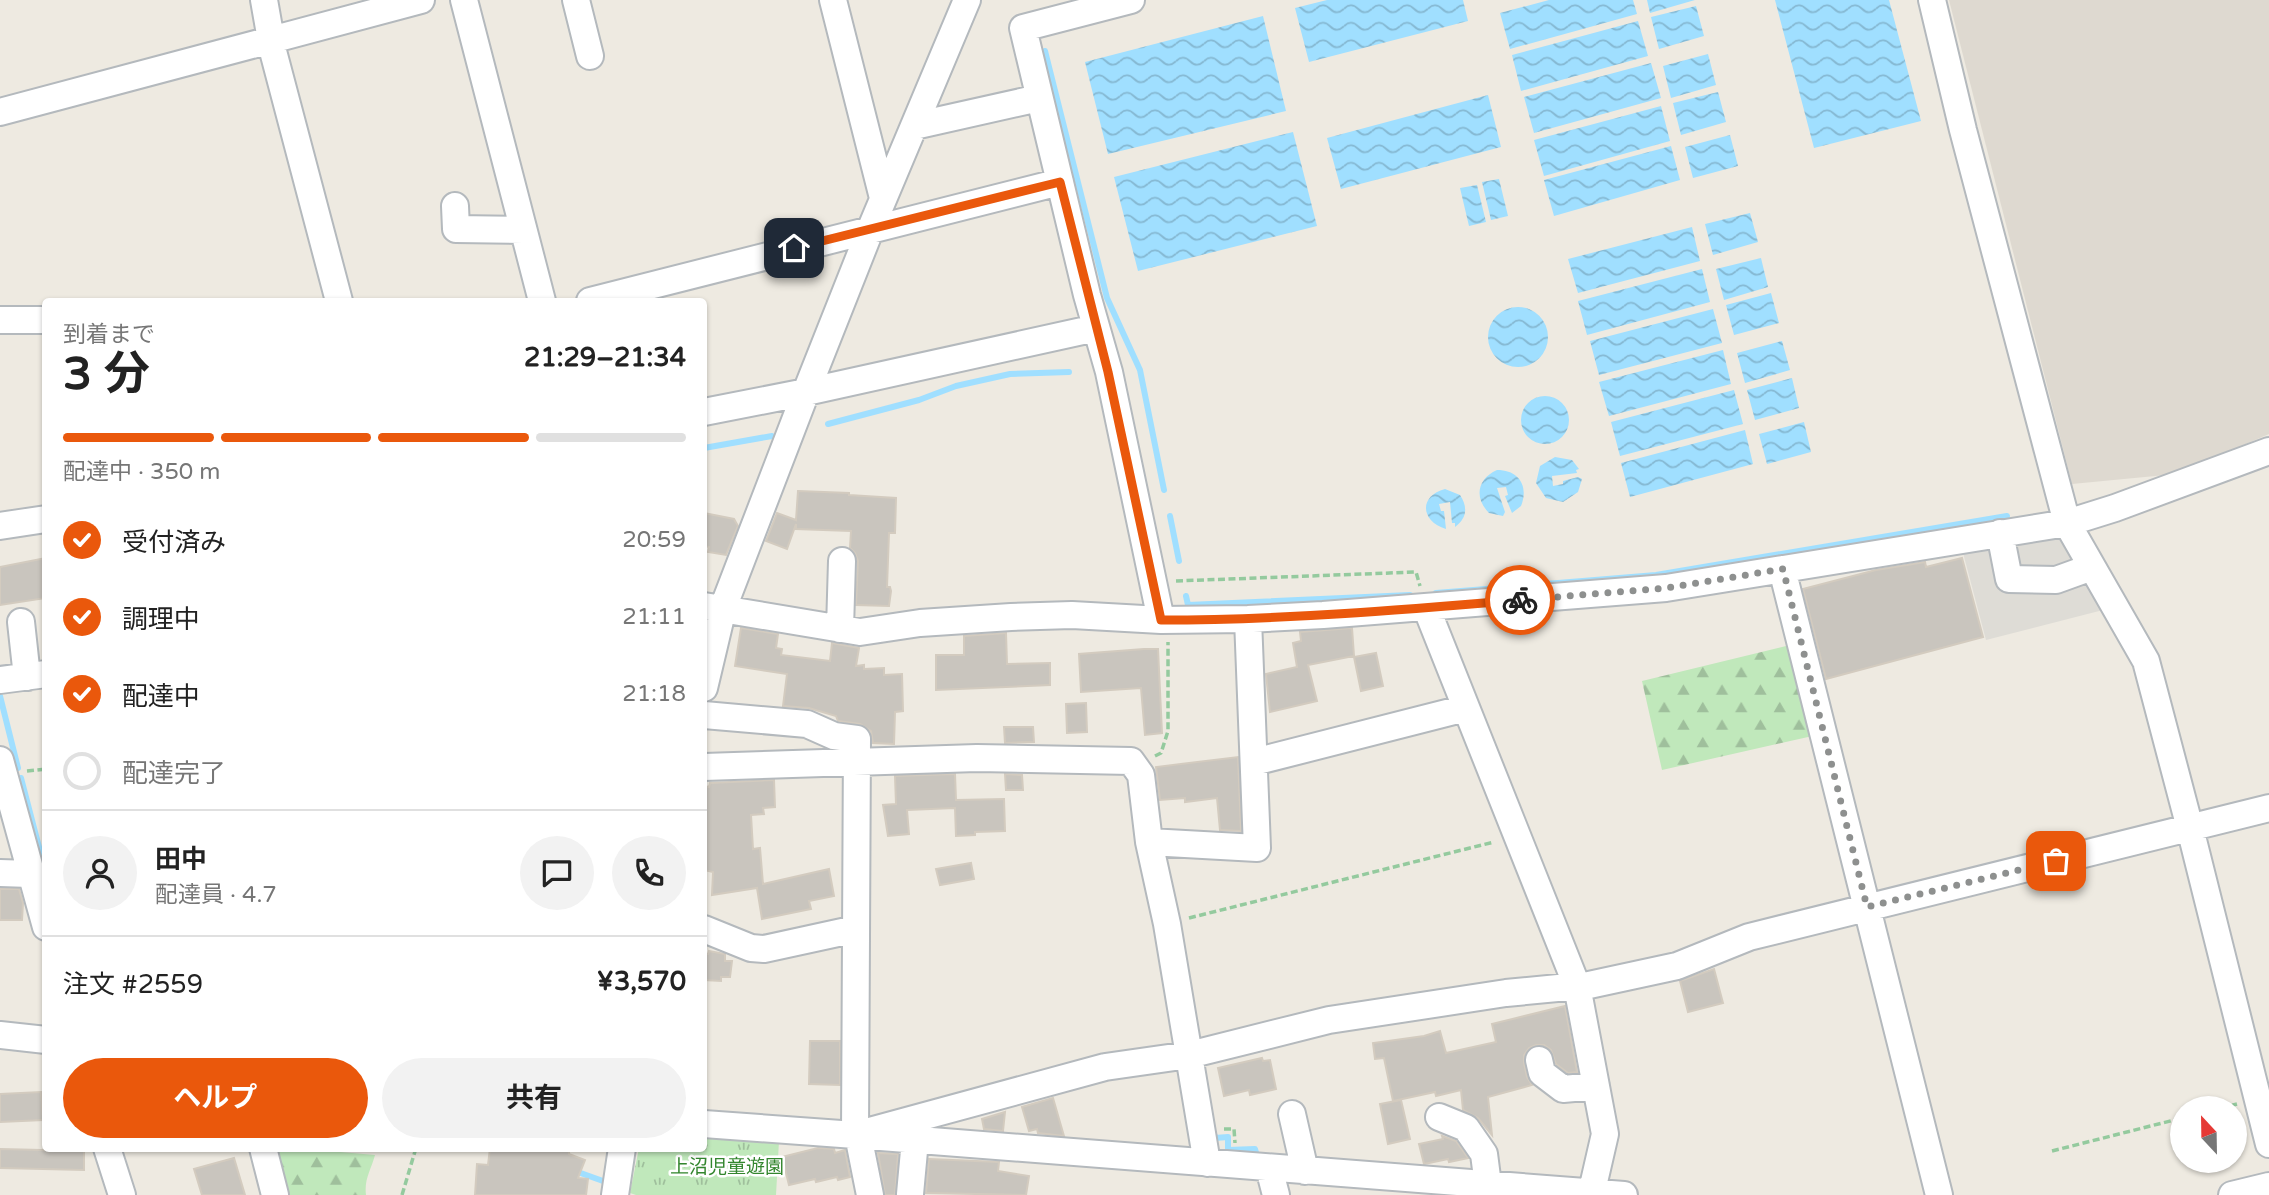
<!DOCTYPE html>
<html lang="ja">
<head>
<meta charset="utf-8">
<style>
	body { margin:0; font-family:"Varela Round","Noto Sans JP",sans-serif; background:#f2f2f2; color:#222; height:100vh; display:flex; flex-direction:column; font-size:26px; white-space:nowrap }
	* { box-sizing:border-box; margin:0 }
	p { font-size:23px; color:#767676 }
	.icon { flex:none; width:38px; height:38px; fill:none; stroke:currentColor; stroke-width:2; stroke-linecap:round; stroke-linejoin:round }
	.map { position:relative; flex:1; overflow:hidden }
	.drawer { position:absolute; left:42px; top:298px; width:665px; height:854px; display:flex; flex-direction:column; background:#fff; border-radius:7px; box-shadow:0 2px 5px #0004 }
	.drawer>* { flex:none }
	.needle { width:46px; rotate:338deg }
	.tools { position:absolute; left:2170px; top:1096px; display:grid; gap:14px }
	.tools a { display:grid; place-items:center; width:77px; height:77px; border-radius:50%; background:#fff; box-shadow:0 2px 5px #0004; font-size:35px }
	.pin { position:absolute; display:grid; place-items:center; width:60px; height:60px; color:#fff; margin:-30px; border-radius:14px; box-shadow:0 4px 10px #0006 }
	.courier { position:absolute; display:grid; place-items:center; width:70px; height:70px; margin:-35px; border:5px solid #ea580c; border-radius:50%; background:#fff; color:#222; box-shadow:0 2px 9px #0007 }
	.headline em { font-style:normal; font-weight:700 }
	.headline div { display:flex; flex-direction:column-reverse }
	.headline { display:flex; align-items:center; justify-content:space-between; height:119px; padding:0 21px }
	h1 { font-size:46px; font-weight:700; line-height:52px }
	.bar { display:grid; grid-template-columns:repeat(4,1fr); gap:10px 7px; align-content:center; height:84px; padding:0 21px }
	.bar i { height:9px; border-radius:5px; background:#e0e0e0 }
	.bar .active { background:#ea580c }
	.bar p { grid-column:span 4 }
	.line { display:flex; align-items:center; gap:18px; padding:0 21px; border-top:2px solid #e0e0e0 }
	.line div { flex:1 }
	.round { display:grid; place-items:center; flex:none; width:74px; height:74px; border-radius:37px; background:#f2f2f2 }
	ol { padding:0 21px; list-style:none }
	li { display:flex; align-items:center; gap:21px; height:77px }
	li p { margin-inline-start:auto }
	li .icon { padding:7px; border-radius:50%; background:#ea580c; color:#fff; stroke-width:4 }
	li:last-child { color:#767676 }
	li i { width:38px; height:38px; border:4px solid #e0e0e0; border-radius:50% }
	.cta { display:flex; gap:14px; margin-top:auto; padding:14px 21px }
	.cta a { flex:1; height:80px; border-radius:42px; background:#ea580c; color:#fff; font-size:28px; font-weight:700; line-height:80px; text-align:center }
	.cta a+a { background:#f2f2f2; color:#222 }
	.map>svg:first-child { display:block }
	.industrial { fill:#dedcd6 }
	.education { fill:#ded9d0 }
	.forest { fill:url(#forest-firs) }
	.park { fill:url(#park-tufts) }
	.water { fill:url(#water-waves) }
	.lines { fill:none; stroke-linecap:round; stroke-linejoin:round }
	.stream { stroke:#a0dfff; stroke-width:6 }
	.building { fill:#c9c5be; stroke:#d3cbbf; stroke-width:2 }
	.minor-casing { stroke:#b4b9bd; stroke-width:30 }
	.path { stroke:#94ca9e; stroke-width:3.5; stroke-dasharray:7 3.5; stroke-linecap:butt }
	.minor { stroke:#fff; stroke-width:26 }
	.done { stroke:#8e908f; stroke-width:7; stroke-dasharray:0 12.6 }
	.route { stroke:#ea580c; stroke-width:9 }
	.labels { text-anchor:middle; stroke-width:5; stroke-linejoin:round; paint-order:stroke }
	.park-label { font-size:19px; fill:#33862e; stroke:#fff }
</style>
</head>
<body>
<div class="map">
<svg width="2269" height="1195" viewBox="0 0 2269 1195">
	<defs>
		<pattern id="forest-firs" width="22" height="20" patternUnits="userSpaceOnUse" patternTransform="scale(1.75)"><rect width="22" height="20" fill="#c0e8bb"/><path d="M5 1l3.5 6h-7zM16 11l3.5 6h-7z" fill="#9fbf9c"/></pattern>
		<pattern id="park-tufts" width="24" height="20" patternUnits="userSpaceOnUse" patternTransform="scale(1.75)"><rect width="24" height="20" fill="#c0e8bb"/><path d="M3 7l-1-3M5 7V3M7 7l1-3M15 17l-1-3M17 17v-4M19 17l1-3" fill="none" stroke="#9fbf9c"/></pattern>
		<pattern id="water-waves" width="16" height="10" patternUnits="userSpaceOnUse" patternTransform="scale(1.75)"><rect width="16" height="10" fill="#a0dfff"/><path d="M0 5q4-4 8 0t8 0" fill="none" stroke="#85b8d2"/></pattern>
	</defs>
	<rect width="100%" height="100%" fill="#eeeae1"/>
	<path class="industrial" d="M2061 535 2103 610 1986 640 1962 549Z"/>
	<path class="education" d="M1949 0H2269V434L2176 474 2072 484Z"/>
	<path class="forest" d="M1794 644 1817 735 1662 770 1642 681Z
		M272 1148H326L329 1151 375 1155C371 1170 364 1179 366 1195H284Z"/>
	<path class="park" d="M704 1135 779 1141 776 1195H636L630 1193 639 1148H704Z"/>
	<path class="water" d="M1327 0H1463L1468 21 1309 62 1295 8Z
		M1549 0H1633L1637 14 1510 49 1500 13Z
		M1647 0H1695L1650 13Z
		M1775 0H1889L1921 121 1814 148Z
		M1696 6 1704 36 1659 49 1651 17Z
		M1263 16 1286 111 1108 154 1085 62Z
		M1638 21 1648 56 1521 91 1512 55Z
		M1708 54 1716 85 1671 98 1663 66Z
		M1651 63 1661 98 1534 133 1524 97Z
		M1718 92 1726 122 1681 135 1673 103Z
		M1488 95 1501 147 1341 189 1327 138Z
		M1661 106 1670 141 1544 176 1534 140Z
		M1293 132 1317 226 1138 271 1114 177Z
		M1730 135 1738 166 1693 178 1685 147Z
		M1671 146 1680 180 1554 216 1544 180Z
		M1499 179 1508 216 1491 220 1482 182Z
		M1477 185 1486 222 1469 226 1460 188Z
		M1750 213 1758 242 1713 255 1705 224Z
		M1692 227 1700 261 1578 293 1568 259Z
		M1761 258 1768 287 1724 300 1716 269Z
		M1702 269 1710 302 1587 335 1578 301Z
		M1771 293 1779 323 1734 335 1726 305Z
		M1488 337a30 30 0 1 1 60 0a30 30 0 1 1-60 0Z
		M1713 309 1722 343 1599 375 1590 341Z
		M1782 341 1790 370 1745 383 1737 353Z
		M1723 350 1731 384 1609 416 1599 382Z
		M1792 378 1799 408 1755 420 1747 390Z
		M1734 390 1743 424 1620 456 1611 422Z
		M1521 420a24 24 0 1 1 48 0a24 24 0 1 1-48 0Z
		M1804 422 1811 452 1767 464 1759 434Z
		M1745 430 1753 464 1630 497 1621 463Z
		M1555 457 1572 460 1579 469 1576 470 1577 473 1552 476 1553 486 1563 484V481L1578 477 1582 479 1578 492 1563 502 1546 498 1536 483 1540 466Z
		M1497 470C1519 470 1529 486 1521 506L1512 513 1505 496 1508 495 1506 487 1497 488 1505 512 1503 516 1489 513C1474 498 1477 479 1497 470Z
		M1445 489 1460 495C1468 507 1467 518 1455 527V523H1452L1450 502 1439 504 1441 511H1444L1446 529C1421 522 1418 496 1445 489Z"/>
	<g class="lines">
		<path class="stream" d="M1045 51 1107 298 1140 370 1164 490
			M828 424 919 400 956 386 1010 374 1069 372
			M704 448 772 436
			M1170 516 1179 561
			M1436 593 1656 575 2007 516
			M1186 596 1188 605 1410 595
			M0 696 18 768
			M21 778 46 874
			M1214 1134 1215 1138 1228 1137V1150L1255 1149 1257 1156
			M575 1171 603 1181"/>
	</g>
	<path class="building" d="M798 491 849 493V495L896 498 895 533H889L887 587H890L891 591 889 606 856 605 858 561 855 553 850 548 851 531 796 529V524L787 549 766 541 777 513 796 520Z
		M704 513 734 519 738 526 726 555 708 552 709 547 704 546Z
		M46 558V598L0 605V567Z
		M1962 558 1983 637 1826 679 1803 589 1876 570 1925 562 1926 567Z
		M741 628 778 634 776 648 782 649 781 655 830 661 832 643 859 648 856 666 864 665V669L884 668V675L902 674 903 711 895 712 894 744 873 743 871 731 860 724 838 721 836 716 809 708 783 706 787 674 735 666Z
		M1352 628 1354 656 1308 665 1317 701 1270 712 1266 674 1297 667 1293 643 1301 641 1300 632Z
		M1006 633 1007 664 1050 663V685L936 690V655H964V636Z
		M1144 649H1158L1162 733 1145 735 1141 688 1081 692 1079 654Z
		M1376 653 1383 686 1361 691 1354 657Z
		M1086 703 1087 732 1067 733 1066 704Z
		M1004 727H1033L1034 742 1005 743Z
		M1238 757 1241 831 1220 830 1217 798 1185 802V798L1160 800 1156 767Z
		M955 774 956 800 1004 799 1005 831 975 832V835L956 836 955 808 907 810 909 834 888 836 883 805 896 804 895 776Z
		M1005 774 1022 775 1023 790H1006Z
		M774 780 775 807 763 808 764 814 751 815 753 849 760 848 763 884 829 869 834 896 809 901 811 909 762 919 757 888 712 895 713 872 704 870V786L709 787 710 783Z
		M971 863 974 879 940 885 936 869Z
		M0 889H19L23 903 22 920H0Z
		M709 951 725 954V961H732L730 977H721V981L704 980V954H708Z
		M1714 969 1723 1003 1688 1012 1680 981Z
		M1565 1006 1577 1072 1568 1073 1556 1064 1551 1050 1544 1045H1536L1529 1048 1524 1055V1063L1527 1077 1532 1085 1488 1097 1492 1135 1478 1118 1463 1110 1461 1090 1436 1096 1435 1092 1393 1101 1384 1058 1375 1059 1373 1043 1424 1036 1440 1031 1446 1053 1496 1042 1492 1024Z
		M810 1041H840V1085L809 1084Z
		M1262 1058 1263 1061 1270 1060 1276 1089 1250 1095 1249 1090 1224 1096 1218 1068Z
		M41 1092 43 1120 0 1122V1094Z
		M1053 1098 1064 1136 1038 1133 1037 1129 1029 1131 1022 1107Z
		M1401 1100 1410 1139 1388 1144 1380 1104Z
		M1005 1112 1003 1131 984 1129 982 1119Z
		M1442 1136 1456 1141 1468 1158 1449 1162 1448 1159 1424 1164 1419 1144 1443 1139Z
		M490 1148H569V1154L585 1160 578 1178 588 1179 586 1195H475L477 1164 488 1165Z
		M818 1148 834 1149 835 1153 845 1150 850 1177 838 1180 837 1177 816 1182 815 1179 789 1185 782 1157Z
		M0 1149 84 1151V1170L0 1168Z
		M878 1153 898 1154 895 1195H885Z
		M234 1158 245 1195H202L194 1169Z
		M929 1159 999 1162 998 1171 1029 1176 1026 1195 926 1193Z"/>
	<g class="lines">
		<defs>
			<path id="minor" d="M264 0 273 51 339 301
				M464 0 542 301
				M576 0 590 56
				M833 0 883 198
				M1131 0 1023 28 1087 295 1109 372 1161 620
				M1932 0 1963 130 2067 523 2146 661 2190 828 2269 1144
				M0 112 421 0
				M914 126 1039 98
				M455 206 456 229 523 230
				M590 301 1060 182
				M0 320H46
				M704 412 806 392 1096 328
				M0 526 46 519
				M2000 533 2009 579 2056 580 2092 567
				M1782 569 1939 1195
				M704 606 860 632 920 623 1011 617 1072 615 1161 620 1248 619 1323 615 1666 588 2067 523 2115 508 2269 451
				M1426 607 1577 986 1605 1134 1591 1195
				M21 622 27 677
				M840 629 842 561
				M0 680 46 674
				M704 688 723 608 806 392 871 228 967 0
				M704 715 807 724 834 736 857 739 855 1135 1624 1195
				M0 760 46 927
				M1254 762 1466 708
				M704 767 977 758 1131 761 1141 775 1149 842 1167 924 1207 1163
				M1149 842 1257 848 1248 619
				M0 873 30 874
				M704 929 751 948 764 949 856 929
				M0 1035 46 1040
				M1539 1060 1542 1073 1563 1089 1596 1086
				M1292 1114 1305 1171
				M1439 1117 1466 1128 1484 1154 1488 1185
				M704 1124 855 1135 1105 1067 1189 1055 1329 1020 1506 993 1589 985 1677 966 1749 937 2269 808
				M858 1135 870 1195
				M107 1148 122 1195
				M263 1148 275 1195
				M1269 1168 1276 1195
				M910 1194 915 1140
				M615 1195 622 1148
				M2232 1195 2269 1186"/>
		</defs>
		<use href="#minor" class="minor-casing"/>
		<path class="path" d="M1176 581 1416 572 1420 586
			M1155 756 1161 753 1168 731V642
			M27 771 46 769
			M1189 918 1494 842
			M2222 1108 2237 1104
			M1224 1129H1234L1235 1143
			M2052 1151 2182 1118
			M402 1195 416 1148"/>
		<use href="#minor" class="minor"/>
	</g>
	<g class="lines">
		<path class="done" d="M1520 600 1666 588 1783 569 1867 907 2056 861"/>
		<path class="route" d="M794 248 1060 182 1108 372 1161 620C1281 620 1401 610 1520 600"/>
	</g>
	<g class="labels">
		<g class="park-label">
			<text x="727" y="1173">上沼児童遊園</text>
		</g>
	</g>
</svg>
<div class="tools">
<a><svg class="needle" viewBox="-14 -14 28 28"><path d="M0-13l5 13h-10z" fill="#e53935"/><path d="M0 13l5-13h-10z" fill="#767676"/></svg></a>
</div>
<div class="pin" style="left:2056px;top:861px;background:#ea580c"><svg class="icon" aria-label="bag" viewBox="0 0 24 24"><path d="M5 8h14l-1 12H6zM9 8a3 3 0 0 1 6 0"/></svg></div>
<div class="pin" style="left:794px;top:248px;background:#1f2937"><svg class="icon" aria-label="home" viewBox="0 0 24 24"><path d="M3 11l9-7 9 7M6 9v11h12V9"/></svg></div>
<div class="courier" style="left:1520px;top:600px"><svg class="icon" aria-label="bike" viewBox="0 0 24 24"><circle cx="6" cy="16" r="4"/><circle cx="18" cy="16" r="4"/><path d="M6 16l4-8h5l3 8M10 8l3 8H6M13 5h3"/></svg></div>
<section class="drawer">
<div class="headline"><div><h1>3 分</h1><p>到着まで</p></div><em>21:29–21:34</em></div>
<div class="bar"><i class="active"></i><i class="active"></i><i class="active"></i><i></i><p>配達中 · 350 m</p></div>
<ol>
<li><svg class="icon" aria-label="check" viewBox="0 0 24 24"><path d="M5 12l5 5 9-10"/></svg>受付済み<p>20:59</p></li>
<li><svg class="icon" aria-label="check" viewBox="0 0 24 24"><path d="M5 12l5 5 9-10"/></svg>調理中<p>21:11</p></li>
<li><svg class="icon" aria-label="check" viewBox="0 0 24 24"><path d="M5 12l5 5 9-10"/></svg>配達中<p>21:18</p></li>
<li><i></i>配達完了</li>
</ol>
<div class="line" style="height:126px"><a class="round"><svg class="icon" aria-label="person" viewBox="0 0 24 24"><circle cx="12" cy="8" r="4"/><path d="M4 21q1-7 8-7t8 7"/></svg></a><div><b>田中</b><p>配達員 · 4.7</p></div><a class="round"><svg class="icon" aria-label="chat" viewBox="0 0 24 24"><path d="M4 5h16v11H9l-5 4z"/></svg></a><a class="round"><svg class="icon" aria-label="phone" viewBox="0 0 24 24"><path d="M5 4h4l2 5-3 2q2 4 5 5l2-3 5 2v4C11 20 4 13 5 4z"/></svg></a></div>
<div class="line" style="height:91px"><div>注文 #2559</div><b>¥3,570</b></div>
<div class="cta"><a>ヘルプ</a><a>共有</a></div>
</section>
</div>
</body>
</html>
